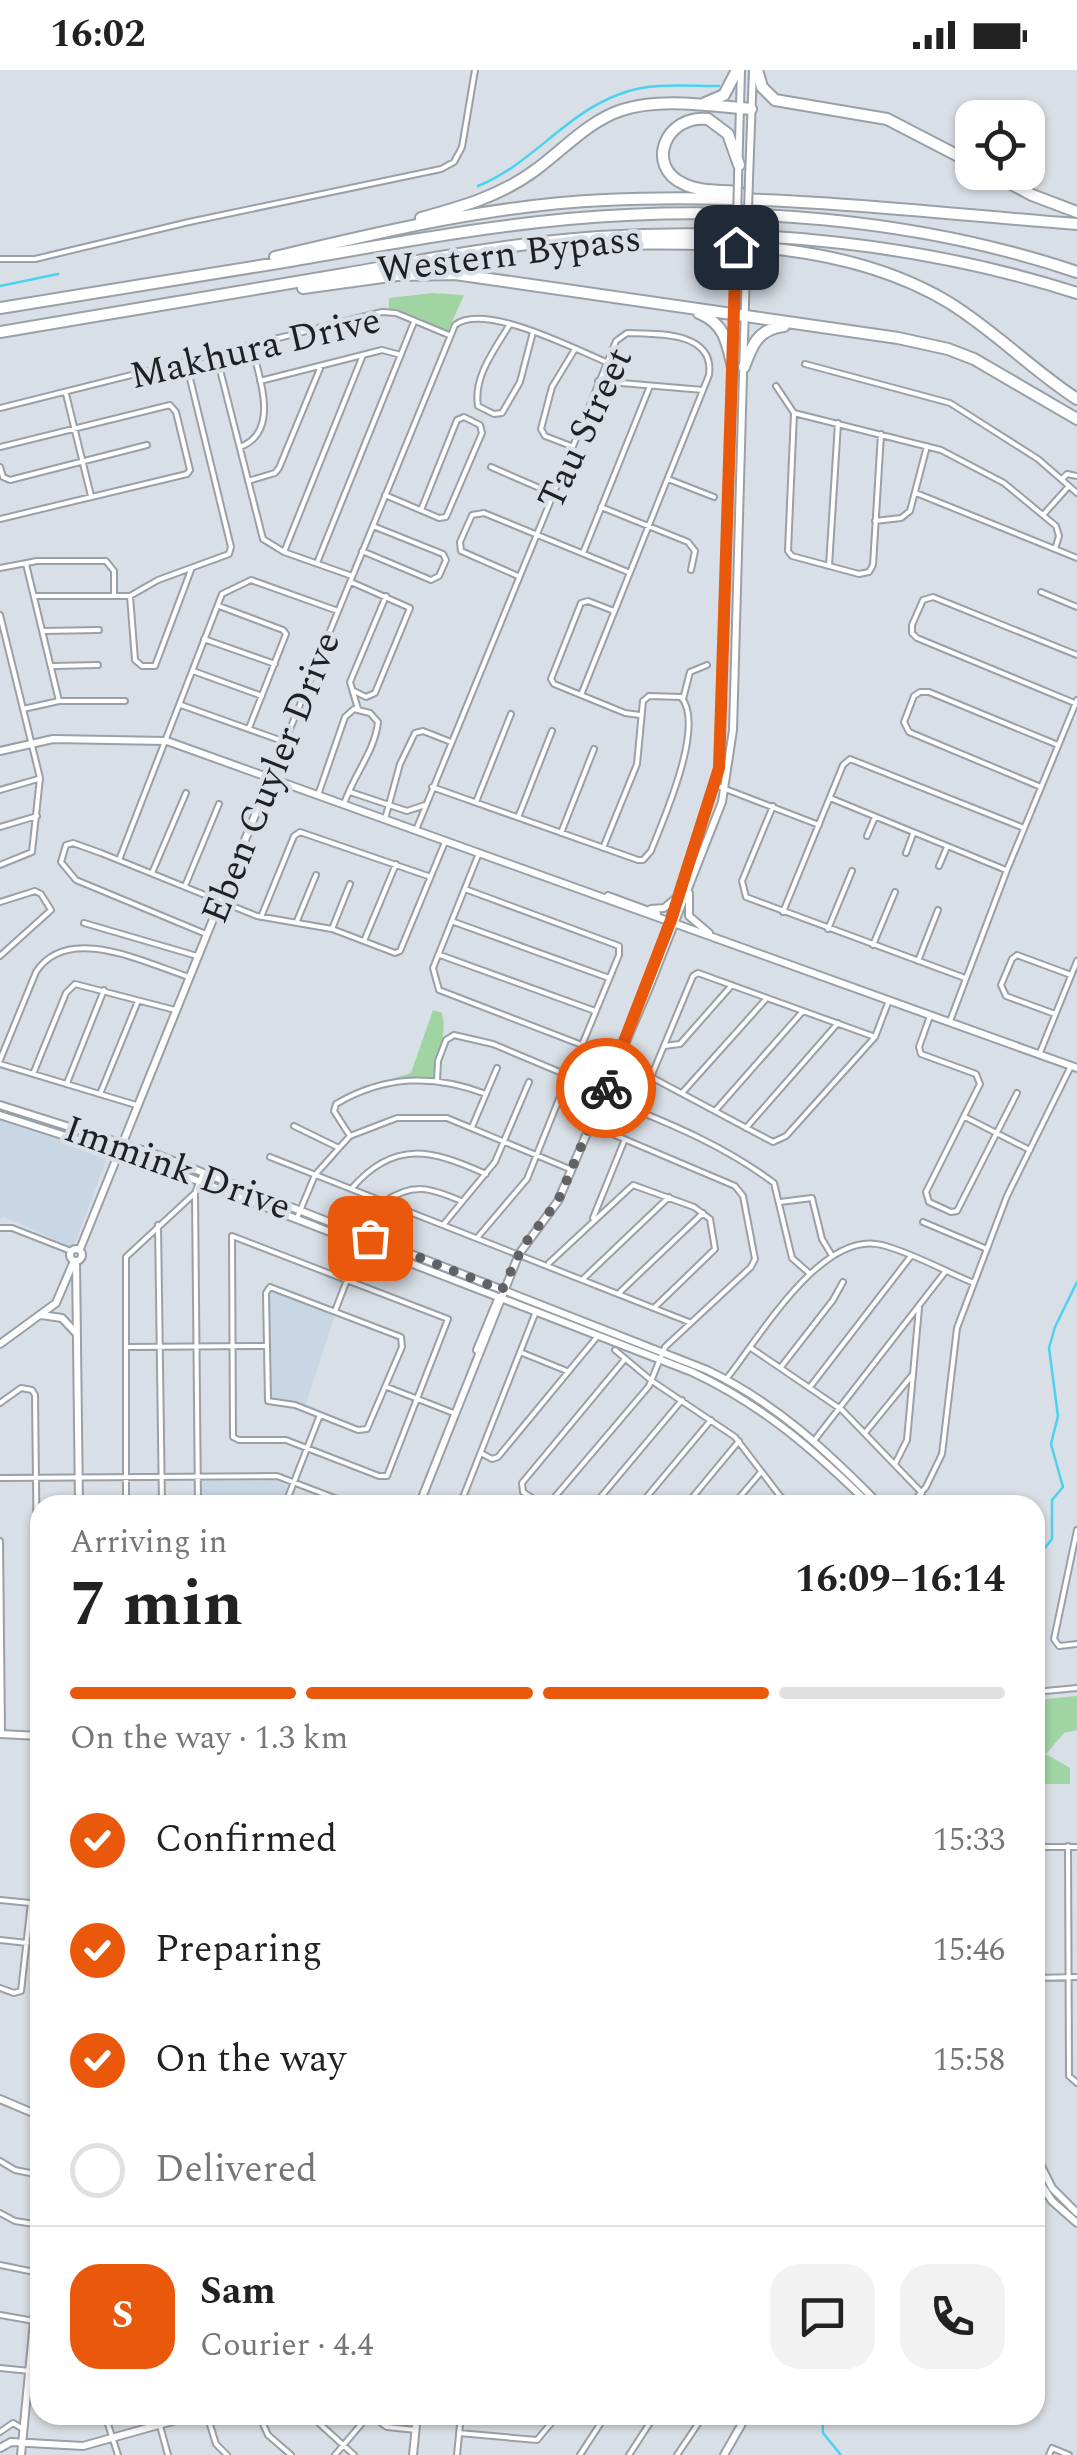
<!DOCTYPE html>
<html lang="en">
<head>
<meta charset="utf-8">
<style>
	body { margin:0; font-family:Spectral,serif; background:#f2f2f2; color:#222; height:100vh; display:flex; flex-direction:column; font-size:38px; white-space:nowrap }
	* { box-sizing:border-box; margin:0 }
	p { font-size:32px; color:#767676 }
	.icon { flex:none; width:55px; height:55px; fill:none; stroke:currentColor; stroke-width:2; stroke-linecap:round; stroke-linejoin:round }
	.map { position:relative; flex:1; overflow:hidden }
	.drawer { position:absolute; left:30px; top:1425px; width:1015px; height:930px; display:flex; flex-direction:column; background:#fff; border-radius:30px; box-shadow:0 2px 8px #0004 }
	.drawer>* { flex:none }
	.controls { position:absolute; left:955px; top:30px; display:grid; gap:20px }
	.controls a { display:grid; place-items:center; width:90px; height:90px; border-radius:20px; background:#fff; box-shadow:0 2px 8px #0004; font-size:50px }
	.pin { position:absolute; display:grid; place-items:center; width:85px; height:85px; color:#fff; margin:-42px; border-radius:20px; box-shadow:0 5px 15px #0006 }
	.courier { position:absolute; display:grid; place-items:center; width:100px; height:100px; margin:-50px; border:8px solid #ea580c; border-radius:50%; background:#fff; color:#222; box-shadow:0 2px 12px #0007 }
	.headline em { font-style:normal; font-weight:700 }
	.headline div { display:flex; flex-direction:column-reverse }
	.headline { display:flex; align-items:center; justify-content:space-between; height:170px; padding:0 40px }
	h1 { font-size:65px; font-weight:700; line-height:75px }
	.bar { display:grid; grid-template-columns:repeat(4,1fr); gap:15px 10px; align-content:center; height:120px; padding:0 40px }
	.bar i { height:12px; border-radius:8px; background:#e0e0e0 }
	.bar .current { background:#ea580c }
	.bar p { grid-column:span 4 }
	.line { display:flex; align-items:center; gap:25px; padding:0 40px; border-top:2px solid #e0e0e0 }
	.line div { flex:1 }
	.round { display:grid; place-items:center; flex:none; width:105px; height:105px; border-radius:30px; background:#f2f2f2 }
	ol { padding:0 40px; list-style:none }
	li { display:flex; align-items:center; gap:30px; height:110px }
	li p { margin-inline-start:auto }
	li .icon { padding:10px; border-radius:50%; background:#ea580c; color:#fff; stroke-width:4 }
	li:last-child { color:#767676 }
	li i { width:55px; height:55px; border:5px solid #e0e0e0; border-radius:50% }
	.status { display:flex; justify-content:space-between; align-items:center; height:70px; padding:0 50px; background:#fff; direction:ltr }
	.status svg { height:28px; fill:currentColor }
	.map>svg:first-child { display:block }
	.built { fill:#c9d6e3 }
	.green { fill:#a0d5a3 }
	.lines { fill:none; stroke-linecap:round; stroke-linejoin:round }
	.stream { stroke:#4bd2f0; stroke-width:2.5 }
	.street-casing { stroke:#9aa0a7; stroke-width:8 }
	.secondary-casing { stroke:#9aa0a7; stroke-width:10 }
	.highway-casing { stroke:#9aa0a7; stroke-width:14 }
	.street { stroke:#fff; stroke-width:4 }
	.secondary { stroke:#fff; stroke-width:6 }
	.highway { stroke:#fff; stroke-width:10 }
	.secondary-bridge-casing { stroke:#9aa0a7; stroke-width:10; stroke-linecap:butt }
	.secondary-bridge { stroke:#fff; stroke-width:6 }
	.done { stroke:#5f6367; stroke-width:10; stroke-dasharray:0 18 }
	.route { stroke:#ea580c; stroke-width:12 }
	.labels { text-anchor:middle; stroke-width:9; stroke-linejoin:round; paint-order:stroke }
	.street-label { font-size:38px; fill:#1e2023; stroke:#d9dfe6 }
</style>
</head>
<body>
<div class="status"><b>16:02</b><svg viewBox="0 0 49 12"><path d="M0 12V9h3v3zM5 12V6h3v6zM10 12V3h3v9zM15 12V0h3v12zM26 1h20v11H26zM47 4h2v5h-2z"/></svg></div>
<div class="map">
<svg width="1077" height="2385" viewBox="0 0 1077 2385">
	<rect width="100%" height="100%" fill="#d9dfe6"/>
	<path class="built" d="M0 1048 110 1081 75 1173 71 1177 4 1147 0 1149Z
		M273 1221 335 1245 305 1336 270 1329V1223Z
		M279 1410 288 1417 282 1435H201L200 1411Z"/>
	<path class="green" d="M432 223 464 225 448 261 389 239V228Z
		M433 940 442 943C448 968 436 983 434 1008L388 1010 411 1003Z
		M1077 1626V1660L1064 1663 1046 1684 1070 1698V1714H1039V1637L1046 1629Z"/>
	<g class="lines">
		<path class="stream" d="M478 116C531 95 566 43 620 24 650 12 687 16 719 16
			M0 216 58 204
			M1035 1490 1052 1469V1430L1063 1417 1051 1374 1058 1346 1049 1278 1055 1257 1077 1212
			M822 2345 823 2363 841 2385"/>
		<defs>
			<path id="street" d="M0 189H35L189 152 441 99 454 92 462 77 475 0
				M510 254C496 278 473 306 478 336L494 344 502 343 520 312 533 262
				M216 284 263 469 284 482 352 506
				M805 294 950 333 1038 389 1077 423
				M260 311 382 280 401 285
				M598 311 703 320
				M776 316 794 343 941 380 1004 413 1056 456 1059 466 1055 479
				M66 324 91 426
				M0 338 382 242 396 243 449 265
				M794 343 788 481 792 486 859 504 869 502 873 495 881 364
				M571 376 545 366 541 359 552 317 575 279
				M0 377 170 335 176 342 190 400 187 404 0 449
				M240 377C281 362 259 305 251 275
				M0 397 3 407 10 410 147 375
				M491 397 551 423
				M1063 408 1067 404 1077 406
				M668 409 714 427
				M248 411 275 403 279 398 321 296
				M916 423 1077 488
				M385 425 439 448 446 447 482 363 480 355 464 347 457 350 421 440
				M601 437 688 472 695 481 691 500
				M1043 445 1069 416
				M875 451 901 448 910 441 927 376
				M362 481 431 510 439 506 446 490 443 484 373 456
				M284 482 363 285
				M583 483 650 316
				M317 493 414 252
				M26 494 59 631
				M829 496 838 353
				M0 498 37 491H106L114 501V526
				M518 506 461 481 460 472 472 445 484 443 628 502
				M351 512 410 538 375 623 366 627 354 621
				M1041 522 1077 537
				M34 526H130L158 510 229 484 231 477 186 292
				M130 526 135 590 142 596H155L191 500
				M219 536 283 560 286 564 249 658
				M614 541 588 531 581 533 551 609 554 614 625 643 640 645
				M0 545 40 708 32 782 0 795
				M43 561 99 560
				M204 569 275 594
				M1077 585 933 527 923 530 912 555V563L917 568 1077 634
				M53 596 98 595
				M193 601 262 626
				M683 629 690 602 707 595
				M181 635 285 672
				M23 639 59 631H125
				M358 639 350 612 386 526
				M270 708 455 255C484 232 575 279 606 292
				M715 715 819 755
				M432 717 638 790H643L651 781C663 750 706 655 681 627L649 626 643 631 637 694 603 778
				M1041 717 909 662 904 652 914 626 920 622H929L1058 675
				M0 720 38 709
				M350 722 407 741 425 735
				M318 725 345 647 354 639 370 643 378 652C375 681 353 706 344 734
				M830 728 1006 800
				M476 732 511 644
				M773 736 742 811 746 827 965 908
				M519 745 552 661
				M385 749 400 694 415 663 423 661 451 672
				M0 757 37 746
				M416 760 616 271 627 263C657 264 715 261 709 305L581 625
				M561 763 594 679
				M867 766 875 747
				M479 783 433 898 439 920 582 975 651 1007 773 1072 786 1066 875 967 888 933
				M906 783 913 764
				M119 790 222 524 251 510 338 541
				M939 796 947 777
				M152 803 186 723
				M185 816 219 734
				M465 819 619 876V885L582 975
				M0 832 35 821 41 824 51 840 0 886
				M783 842 843 695 850 689 1024 758
				M261 847 294 766 300 762 428 806
				M297 851 316 805
				M454 852 609 908
				M84 853 197 886
				M332 859 350 814
				M828 859 852 801
				M206 864 76 810 61 792 66 775 73 773 101 783 257 846 332 859 395 883 400 881 445 772
				M364 871 396 794
				M873 875 895 822
				M440 885 595 941
				M918 891 938 840
				M1055 944 1006 926 1001 915 1012 889 1017 885 1071 905
				M930 946 919 977 921 984 976 1004 980 1014 926 1122 929 1132 951 1142 957 1141 1017 1023
				M950 951 1007 800 1077 630
				M664 976 680 974 732 915
				M1039 985 1077 891
				M0 990 36 902C68 853 145 893 189 907
				M0 994 136 1035
				M33 1004 66 923 75 914 175 940
				M651 1007 693 906 698 903 875 967
				M437 1011 438 991 446 970 454 965 493 974 605 1021
				M67 1013 104 920
				M682 1023 767 928
				M100 1024 138 931
				M602 1026C663 1051 721 1073 774 1113L792 1188 809 1203
				M715 1041 803 941
				M965 1047 1030 1080
				M294 1056 339 1078
				M472 1057 497 998
				M746 1058 838 953
				M350 1066 334 1041 336 1034C385 1005 434 1004 486 1024
				M270 1087 689 1252
				M352 1118C395 1069 432 1080 486 1104
				M195 1123 198 1435
				M384 1132C413 1112 431 1118 461 1131
				M780 1132 812 1128 822 1169 831 1184
				M297 1148 315 1105 339 1078 350 1066 397 1048H447L572 1100
				M593 1148 625 1069
				M923 1152 987 1179
				M158 1155 162 1435
				M443 1155 495 1092 529 1012
				M0 1158H12L71 1181
				M232 1166 448 1249 387 1406H379L286 1370H239L233 1367Z
				M477 1168 527 1109 561 1024
				M549 1193 633 1115 694 1137 710 1149 715 1179 655 1237
				M583 1209 669 1127
				M270 1217 401 1267 402 1277 367 1359 358 1360 295 1335 268 1331 266 1223Z
				M620 1222 703 1143
				M335 1241 364 1166
				M126 1277 266 1276
				M751 1278 842 1340 922 1423
				M615 1280 652 1311 735 1367 780 1426 791 1435
				M520 1282 567 1301
				M781 1297 833 1230 843 1212
				M727 1308C760 1267 822 1159 882 1175 913 1183 944 1201 974 1213
				M387 1317 456 1344
				M810 1317 911 1186
				M0 1333 21 1318 32 1320 35 1325 39 1666
				M865 1363 913 1304
				M813 1372 945 1202
				M481 1383 492 1389 498 1387 597 1267
				M895 1394 907 1370 919 1238
				M0 1408 277 1406 353 1435
				M126 1435V1187L195 1123 203 1103
				M285 1435 320 1345
				M460 1435 535 1244
				M543 1435 523 1422 522 1413 625 1289
				M548 1435 649 1316 665 1277 751 1197 755 1189 743 1126 735 1116 591 1055
				M594 1435 682 1330
				M640 1435 711 1350
				M686 1435 739 1371
				M733 1435 761 1402
				M910 1435 926 1417 942 1384 957 1258 1007 1126 1071 996
				M1077 1460 1054 1569 1059 1576 1077 1574
				M0 1471 2 1664
				M1035 1622 1077 1618
				M1068 1776 1069 2006 1077 2013
				M1035 1777H1077
				M0 1830 40 1834
				M0 1870 27 1873
				M1035 1908 1077 1907
				M0 1918 14 1923 21 1921 31 1833
				M0 2091 15 2100 40 2105
				M0 2143 15 2151 40 2155
				M0 2195 39 2203
				M0 2245 40 2252
				M0 2298 40 2302
				M105 2345 118 2385
				M157 2345 168 2385
				M207 2345 216 2374 227 2385
				M259 2345 268 2365 291 2385
				M310 2345 354 2385
				M370 2345 387 2357 416 2360
				M0 2362 13 2353 23 2359
				M459 2363 537 2370 558 2345
				M335 2385 369 2345
				M457 2385 461 2345
				M580 2385 606 2345
				M629 2385 655 2345
				M677 2385 704 2345
				M1049 2385 1052 2378 1069 2385"/>
			<path id="secondary" d="M738 108 741 0
				M749 109 753 0
				M733 282 736 199
				M0 681 53 669 167 671 1077 998
				M689 823V846L709 863
				M608 826 657 844
				M651 839 664 838 675 829
				M659 882 719 697 733 294
				M0 1035 158 1085 707 1300C775 1332 828 1382 880 1435
				M0 1045 162 1097 692 1302C763 1335 815 1381 870 1435
				M70 1185a6 6 0 1 1 12 0a6 6 0 1 1-12 0Z
				M80 1179 270 708
				M76 1191 79 1435
				M41 1245 62 1248 76 1263
				M0 1274 56 1233 74 1191
				M477 1280 499 1227
				M419 1435 519 1184 558 1131 649 918 722 732 733 660 746 199
				M0 1664 40 1666
				M0 2029 40 2046
				M1035 2084 1052 2118 1077 2143
				M1035 2105 1052 2131 1077 2153
				M0 2378 11 2372 83 2376 194 2345
				M21 2385 40 2190
				M413 2385 417 2345
				M724 2385 747 2345"/>
			<path id="highway" d="M757 0 762 17 775 30 887 49 972 93
				M705 33 724 25 737 0
				M739 95 728 64 708 49C666 44 644 96 684 114 700 122 722 120 739 122
				M989 102 1032 125 1077 142
				M421 148C461 137 500 126 534 101 562 81 588 51 622 40 661 27 711 36 751 39
				M595 174C715 173 842 169 948 232 994 260 1032 300 1077 329
				M275 187C384 161 493 135 605 130 763 122 920 142 1077 154
				M303 218 397 205 455 204 898 268 948 279 974 289 1077 349
				M0 238C95 222 189 208 284 192 378 176 473 158 568 149 736 134 917 148 1077 202
				M699 243C725 254 727 272 733 298
				M0 262C115 243 229 223 344 204 428 189 512 173 598 167 758 157 924 174 1077 223
				M744 297C752 275 758 259 784 256"/>
		</defs>
		<use href="#street" class="street-casing"/>
		<use href="#secondary" class="secondary-casing"/>
		<use href="#highway" class="highway-casing"/>
		<use href="#street" class="street"/>
		<use href="#secondary" class="secondary"/>
		<use href="#highway" class="highway"/>
		<defs>
			<path id="secondary-bridge" d="M736 199 738 108
				M746 199 749 109"/>
		</defs>
		<use href="#secondary-bridge" class="secondary-bridge-casing"/>
		<use href="#secondary-bridge" class="secondary-bridge"/>
	</g>
	<g class="lines">
		<path class="done" d="M370 1168 502 1220 523 1176 558 1131 606 1018"/>
		<path class="route" d="M606 1018 671 850 719 698 736 177"/>
	</g>
	<g class="labels">
		<g class="street-label">
			<text transform="translate(509 183) rotate(-7)" y="13">Western Bypass</text>
			<text transform="translate(255 277) rotate(-13)" y="13">Makhura Drive</text>
			<text transform="translate(584 358) rotate(-65)" y="13">Tau Street</text>
			<text transform="translate(270 707) rotate(-68)" y="13">Eben Cuyler Drive</text>
			<text transform="translate(178 1097) rotate(20)" y="13">Immink Drive</text>
		</g>
	</g>
</svg>
<div class="controls">
<a><svg class="icon" aria-label="locate" viewBox="0 0 24 24"><circle cx="12" cy="12" r="6"/><path d="M12 2v4M12 18v4M2 12h4M18 12h4"/></svg></a>
</div>
<div class="pin" style="left:370px;top:1168px;background:#ea580c"><svg class="icon" aria-label="bag" viewBox="0 0 24 24"><path d="M5 8h14l-1 12H6zM9 8a3 3 0 0 1 6 0"/></svg></div>
<div class="pin" style="left:736px;top:177px;background:#1f2937"><svg class="icon" aria-label="home" viewBox="0 0 24 24"><path d="M3 11l9-7 9 7M6 9v11h12V9"/></svg></div>
<div class="courier" style="left:606px;top:1018px"><svg class="icon" aria-label="bike" viewBox="0 0 24 24"><circle cx="6" cy="16" r="4"/><circle cx="18" cy="16" r="4"/><path d="M6 16l4-8h5l3 8M10 8l3 8H6M13 5h3"/></svg></div>
<section class="drawer">
<div class="headline"><div><h1>7 min</h1><p>Arriving in</p></div><em>16:09–16:14</em></div>
<div class="bar"><i class="current"></i><i class="current"></i><i class="current"></i><i></i><p>On the way · 1.3 km</p></div>
<ol>
<li><svg class="icon" aria-label="check" viewBox="0 0 24 24"><path d="M5 12l5 5 9-10"/></svg>Confirmed<p>15:33</p></li>
<li><svg class="icon" aria-label="check" viewBox="0 0 24 24"><path d="M5 12l5 5 9-10"/></svg>Preparing<p>15:46</p></li>
<li><svg class="icon" aria-label="check" viewBox="0 0 24 24"><path d="M5 12l5 5 9-10"/></svg>On the way<p>15:58</p></li>
<li><i></i>Delivered</li>
</ol>
<div class="line" style="height:180px"><b class="round" style="background:#ea580c;color:#fff">S</b><div><b>Sam</b><p>Courier · 4.4</p></div><a class="round"><svg class="icon" aria-label="chat" viewBox="0 0 24 24"><path d="M4 5h16v11H9l-5 4z"/></svg></a><a class="round"><svg class="icon" aria-label="phone" viewBox="0 0 24 24"><path d="M5 4h4l2 5-3 2q2 4 5 5l2-3 5 2v4C11 20 4 13 5 4z"/></svg></a></div>
</section>
</div>
</body>
</html>
